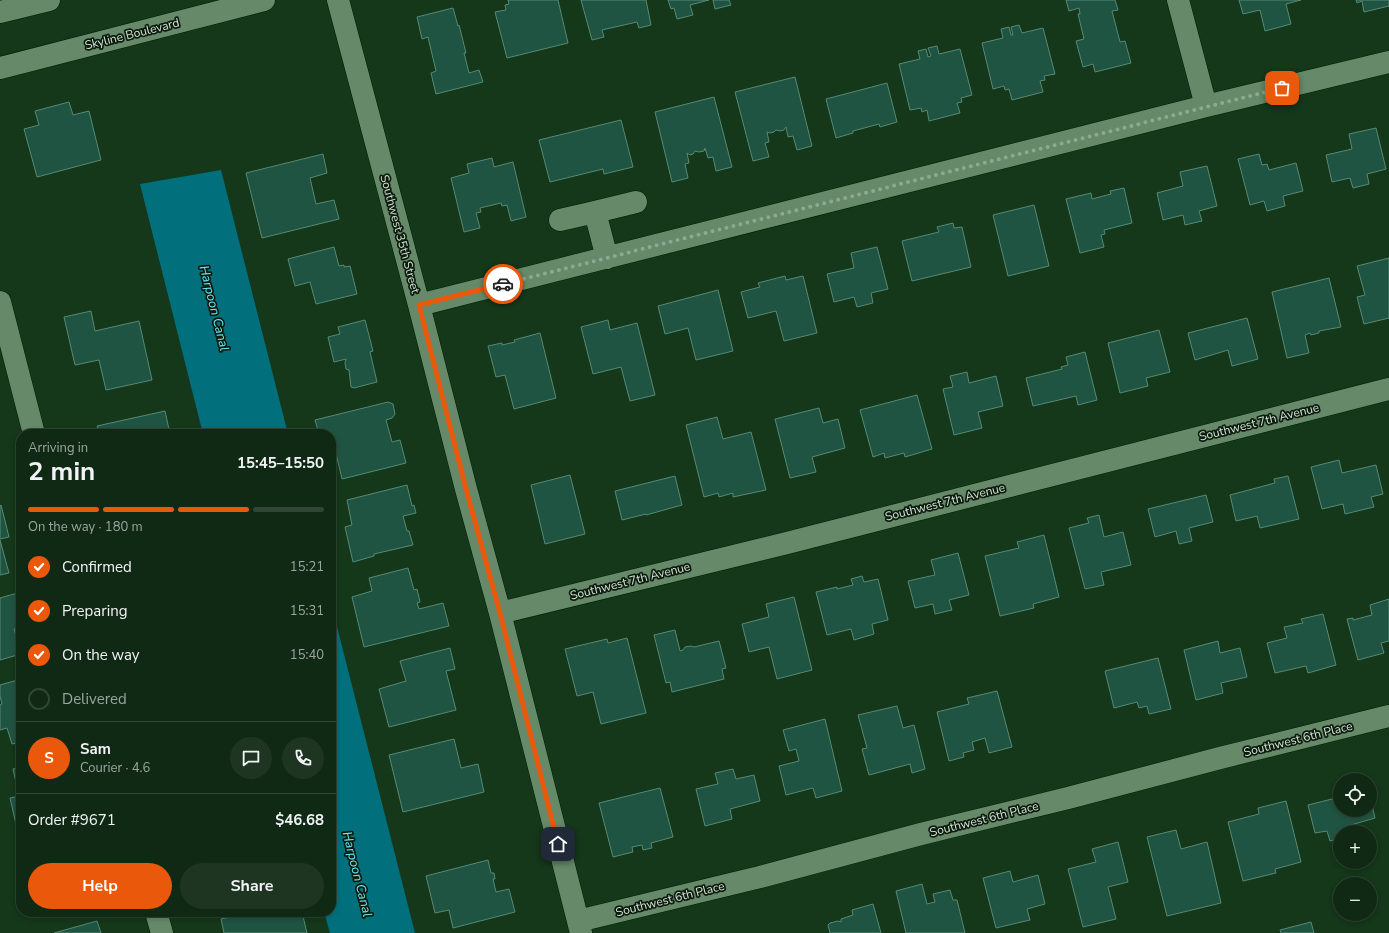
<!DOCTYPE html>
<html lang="en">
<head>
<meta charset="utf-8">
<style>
	body { margin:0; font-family:"Nunito Sans",sans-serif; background:#1e3522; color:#f1f3f6; height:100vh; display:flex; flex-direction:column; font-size:15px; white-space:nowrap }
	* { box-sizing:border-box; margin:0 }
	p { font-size:13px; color:#9ca6a0 }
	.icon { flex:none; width:22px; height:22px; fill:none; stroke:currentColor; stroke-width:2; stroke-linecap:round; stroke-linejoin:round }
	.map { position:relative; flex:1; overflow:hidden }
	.sheet { position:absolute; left:16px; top:429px; width:320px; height:488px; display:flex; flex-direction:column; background:#102914; border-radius:16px; box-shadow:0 2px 6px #0003,0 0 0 1px #304534 }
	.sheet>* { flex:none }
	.tools { position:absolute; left:1333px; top:773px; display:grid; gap:8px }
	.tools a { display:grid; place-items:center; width:44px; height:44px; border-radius:50%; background:#102914; box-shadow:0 2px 6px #0003,0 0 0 1px #304534; font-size:20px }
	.pin { position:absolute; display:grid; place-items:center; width:34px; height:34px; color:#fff; margin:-17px; border-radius:8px; box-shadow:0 2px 6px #0006 }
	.courier { position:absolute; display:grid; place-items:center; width:40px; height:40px; margin:-20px; border:3px solid #ea580c; border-radius:50%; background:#fff; color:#222; box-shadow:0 1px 5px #0007 }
	.summary em { font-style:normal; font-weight:700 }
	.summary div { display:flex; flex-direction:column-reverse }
	.summary { display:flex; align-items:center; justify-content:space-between; height:68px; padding:0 12px }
	h1 { font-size:26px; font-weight:700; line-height:30px }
	.bar { display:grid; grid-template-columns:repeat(4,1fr); gap:6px 4px; align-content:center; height:48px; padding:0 12px }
	.bar i { height:5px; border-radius:3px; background:#304534 }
	.bar .current { background:#ea580c }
	.bar p { grid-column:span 4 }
	.line { display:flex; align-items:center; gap:10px; padding:0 12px; border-top:1px solid #304534 }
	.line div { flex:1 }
	.round { display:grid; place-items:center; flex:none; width:42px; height:42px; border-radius:21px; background:#1e3522 }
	ol { padding:0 12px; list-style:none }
	li { display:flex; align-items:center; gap:12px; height:44px }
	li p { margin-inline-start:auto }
	li .icon { padding:4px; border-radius:50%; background:#ea580c; color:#fff; stroke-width:4 }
	li:last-child { color:#9ca6a0 }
	li i { width:22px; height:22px; border:2px solid #304534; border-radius:50% }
	.action { display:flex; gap:8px; margin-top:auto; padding:8px 12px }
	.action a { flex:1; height:46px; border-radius:24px; background:#ea580c; color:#fff; font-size:16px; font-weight:700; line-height:46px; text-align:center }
	.action a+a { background:#1e3522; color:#f1f3f6 }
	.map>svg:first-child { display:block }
	.water { fill:#01707c }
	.building { fill:#205442; stroke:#568a75 }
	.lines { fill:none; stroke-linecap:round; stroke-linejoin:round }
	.minor-casing { stroke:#001e04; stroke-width:23 }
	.minor { stroke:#668a69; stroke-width:22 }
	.done { stroke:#8fa892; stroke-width:4; stroke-dasharray:0 7.2 }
	.route { stroke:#ea580c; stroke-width:5 }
	.labels { text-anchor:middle; stroke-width:3.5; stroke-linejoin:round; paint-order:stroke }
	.street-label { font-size:12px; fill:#d1e5d2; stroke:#0c1b0e }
	.water-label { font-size:13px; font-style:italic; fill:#68e9fa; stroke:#0c1b0e }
</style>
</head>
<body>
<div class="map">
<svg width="1389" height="933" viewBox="0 0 1389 933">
	<rect width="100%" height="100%" fill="#15371a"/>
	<path class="water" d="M221 170 288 434H203L140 184Z
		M331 603 415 933H330L324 912H331Z"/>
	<path class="building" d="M508 0H558L568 43 507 58 495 12 506 10 505 5 509 4Z
		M581 0H646L651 25 639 28 637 22 602 30 604 37 592 40Z
		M668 0H709L690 5 693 15 677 19 674 8 671 9Z
		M713 0H729L731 5 715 9Z
		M1066 0H1115L1118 10 1112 11 1120 42 1125 41 1131 63 1095 72 1093 64 1083 67 1076 41 1084 39 1078 14H1080L1079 8 1069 11Z
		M1239 0H1301L1286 4 1291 24 1265 31 1260 10 1243 14Z
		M1356 0H1389V6L1364 12 1362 1 1357 3Z
		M453 8 458 26 459 25 466 53H464L469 73 479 70 483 82 436 94 431 73 436 71 428 37 422 39 417 17Z
		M1019 25 1022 33 1043 28 1055 74 1044 76 1045 80 1040 81 1043 92 1012 100 1009 89 1005 90 1004 86 993 89 982 43 1003 38 1001 29 1009 27 1011 35H1013L1011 27Z
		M937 46 939 54 960 49 972 95 961 98 962 102 957 103 960 113 929 121 927 110 922 112 921 108 910 110 899 64 920 59 918 51 926 49 928 57 931 56 928 48Z
		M795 77 812 146 797 150 793 136 788 137 786 127 784 130 780 131 776 130 774 132 770 133 767 132 769 142 765 143 769 157 753 161 735 92Z
		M887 83 897 122 880 127 879 124 853 131V133L836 138 826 99Z
		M714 97 732 167 716 171 713 157 708 158 705 148 704 151 699 152 695 151 693 154 690 155 687 153 689 163 685 164 688 178 672 182 655 112Z
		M69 102 73 115 89 111 101 160 37 177 24 129 39 125 35 111Z
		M621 120 633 167 604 174 603 169 550 182 539 140Z
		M1376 128 1386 169 1367 174 1369 184 1353 188 1350 178 1332 182 1326 155 1352 149 1349 134Z
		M323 154 327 173 310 178 316 204 334 200 339 219 262 238 246 173Z
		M1259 154 1262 165 1267 164 1269 170 1296 163 1303 191 1283 196 1285 206 1267 211 1264 201 1250 205 1238 159Z
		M492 158 494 167 513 162 526 217 511 221 507 205 502 206 501 203 480 208 481 212 476 213 480 228 464 232 451 178 469 173 467 164Z
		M1207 166 1217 206 1199 211 1202 221 1185 225 1183 215 1163 220 1157 193 1183 186 1180 172Z
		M1124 188 1132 223 1104 230 1105 234 1101 235 1104 247 1080 253 1066 199 1091 193 1092 199 1111 194 1110 191Z
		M1034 205 1049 266 1008 276 993 215Z
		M953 223 954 228 962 227 971 267 912 281 902 241 939 232 937 227Z
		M334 247 339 266 344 265V267L350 266 357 294 316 304 310 282 295 286 288 259Z
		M877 247 888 289 871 293 873 303 857 307 854 297 834 302 827 274 854 268 851 253Z
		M1389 258V318L1364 324 1357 297 1365 295 1357 266Z
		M785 276 786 280 803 276 817 333 784 341 776 311 748 318 741 292 760 287 758 283Z
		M1329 278 1341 327 1319 331V333L1311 335 1310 333 1305 335 1309 353 1287 358 1272 292Z
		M718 290 733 351 696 360 688 328 665 334 658 306Z
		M91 311 95 331 139 321 152 380 106 390 99 360 75 365 64 317Z
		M1247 318 1258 359 1232 366 1228 350 1195 360 1188 333Z
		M365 320 373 351 370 352 377 382 354 388 351 387 349 370 346 369 345 363 346 359 334 362 328 337 340 334 338 327Z
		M608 320 610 330 637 323 655 395 630 401 621 367 593 374 581 327Z
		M1159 330 1170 372 1146 378 1148 386 1120 393 1108 343Z
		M540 333 556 398 514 409 505 375 496 377 488 346 502 343V345L515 342 514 340Z
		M1085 352 1097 400 1078 405 1076 396 1033 406 1026 378 1062 369 1061 367 1068 365 1066 357Z
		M967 372 969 383 996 376 1003 406 978 412 982 428 954 435 943 389 953 387 950 376Z
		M917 395 932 449 905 457 904 453 885 458 884 453 873 457 860 410Z
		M388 402 393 404 395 414 392 418 386 420 392 442 400 440 406 463 342 479 335 449 331 450V434H319L315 420Z
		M819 408 823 423 838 419 845 448 812 457 816 472 790 478 775 419Z
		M165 411 170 434H99L97 426Z
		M717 417 723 439 751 432 766 490 733 497V493L719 497 718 493 704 497 686 425Z
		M1339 460 1342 473 1376 465 1383 494 1371 497 1374 507 1345 514 1343 504 1322 509 1311 467Z
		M570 475 585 534 545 544 531 485Z
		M675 476 682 505 646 515V514L622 520 615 491Z
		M1288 476 1299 519 1260 528 1257 516 1236 521 1230 495 1275 483 1274 479Z
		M407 485 412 506 414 505 416 513 403 516 407 531H409L413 545 374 554V556L353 562 345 527 352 525 347 500Z
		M1206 495 1213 522 1189 528 1192 541 1179 544 1176 531 1155 537 1148 509Z
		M1 505 9 537 0 539V506Z
		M1099 515 1104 537 1123 532 1131 565 1101 572 1104 585 1085 589 1069 528 1089 523 1087 518Z
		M1044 535 1059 597 1033 604 1034 608 1000 616 985 556 1019 548 1017 542Z
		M0 540 9 573 0 575Z
		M958 553 969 595 949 600 952 610 935 614 933 604 915 608 908 581 935 575 931 560Z
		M408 568 414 590 417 589 420 602 417 603 419 609 443 603 449 626 364 647 352 597 372 591 369 578Z
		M862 576 864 582 878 579 888 620 872 624 874 634 854 640 851 629 827 635 816 592 837 587V589L853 585 851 579Z
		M21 592V627L14 629 21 654 0 660V598Z
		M794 597 812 670 777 679 769 647 749 652 742 624 769 617 766 604Z
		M1389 599V641L1381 643 1384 653 1358 660 1347 619 1353 618V620L1372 615 1370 605Z
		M1323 614 1336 665 1308 673 1306 666 1275 673 1267 643 1287 638 1284 627 1303 623 1301 619Z
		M675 630 680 651 683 650 685 647 691 646 694 647 719 641 726 668 722 669 724 679 672 692 670 682 666 683 654 635Z
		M627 638 646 713 601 724 593 692 577 696 565 649 607 639 608 643Z
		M1218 641 1220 653 1240 648 1247 677 1221 683 1223 693 1196 700 1184 650Z
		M450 648 455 669 446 671 456 710 389 727 379 689 406 681 400 661Z
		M1158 658 1171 709 1149 714 1147 706 1139 708 1137 702 1114 708 1105 671Z
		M21 679V742L12 744 7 728 0 730V705L2 704 0 696V685Z
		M997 691 1012 747 989 753 985 738 972 742 974 750 963 753 964 757 949 761 937 712 969 704 967 698Z
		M897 706 903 728 914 725 925 769 912 773 910 764 869 775 862 749 867 748 858 715Z
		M825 719 842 791 816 798 813 788 786 795 779 766 799 761 796 749 789 751 783 730Z
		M454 739 461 768 478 764 484 792 403 812 389 755Z
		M21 767V828L17 829 10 798 19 796 13 769Z
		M733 769 736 779 754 775 760 801 730 809 732 819 705 826 696 789 718 784 715 773Z
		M660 788 673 837 651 843 652 848 643 850 642 845 632 847 633 852 613 857 599 803Z
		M1340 797V810H1370V797L1375 818 1351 825 1352 832H1340V838L1330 841 1327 831 1315 833 1308 805Z
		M1286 801 1301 862 1275 869 1276 873 1243 881 1228 822 1259 814 1258 808Z
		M1176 830 1181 849 1207 842 1221 903 1167 916 1147 837Z
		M1118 842 1128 882 1108 887 1116 919 1083 927 1068 869 1096 862 1092 849Z
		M488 860 491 873H494L495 879H493L496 892 509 889 515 912 453 928 449 910 435 913 426 876Z
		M1010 871 1013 882 1038 875 1045 904 1027 909 1030 920 996 928 983 878Z
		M922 884 927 904 935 902 933 894 950 890 953 900H957L965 933H906L896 891Z
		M873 904 881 933H830L828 925 830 923 838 921 841 922V919L853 915 852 910Z
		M252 912H302L307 933H224L221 919Z
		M97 921 101 933H54Z
		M1311 922 1314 933H1281L1280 930Z"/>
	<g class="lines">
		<defs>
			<path id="minor" d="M338 0 419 305 466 489 500 613 581 933
				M1178 0 1206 106
				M0 12 49 0
				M0 68 264 0
				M560 220 595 212
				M607 258 595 212 636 202
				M0 302 34 434
				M419 305 1206 106 1389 62
				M500 613 787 543 1389 389
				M156 912 162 933
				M578 921 760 877 921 834 1068 798 1220 758 1389 716"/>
		</defs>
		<use href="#minor" class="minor-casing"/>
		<use href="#minor" class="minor"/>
	</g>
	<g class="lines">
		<path class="done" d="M503 284 1282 88"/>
		<path class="route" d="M503 284 419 305 466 489 500 613 558 844"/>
	</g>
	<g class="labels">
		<g class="street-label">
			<text transform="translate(132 34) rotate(-14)" y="4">Skyline Boulevard</text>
			<text transform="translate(400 234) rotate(75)" y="4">Southwest 35th Street</text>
			<text transform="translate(1259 422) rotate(-14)" y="4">Southwest 7th Avenue</text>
			<text transform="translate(945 502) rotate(-14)" y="4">Southwest 7th Avenue</text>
			<text transform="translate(630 581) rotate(-14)" y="4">Southwest 7th Avenue</text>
			<text transform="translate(1298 739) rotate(-14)" y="4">Southwest 6th Place</text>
			<text transform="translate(984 819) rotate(-14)" y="4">Southwest 6th Place</text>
			<text transform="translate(670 899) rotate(-14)" y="4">Southwest 6th Place</text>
		</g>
		<g class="water-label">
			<text transform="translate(215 308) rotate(76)" y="5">Harpoon Canal</text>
			<text transform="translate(358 874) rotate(76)" y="5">Harpoon Canal</text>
		</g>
	</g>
</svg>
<div class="tools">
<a><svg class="icon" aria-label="locate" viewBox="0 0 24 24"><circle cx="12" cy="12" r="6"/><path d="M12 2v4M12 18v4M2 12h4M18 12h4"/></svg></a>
<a>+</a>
<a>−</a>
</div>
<div class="pin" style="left:1282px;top:88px;background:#ea580c"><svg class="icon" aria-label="bag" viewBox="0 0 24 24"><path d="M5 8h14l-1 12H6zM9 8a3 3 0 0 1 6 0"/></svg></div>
<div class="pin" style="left:558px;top:844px;background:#1f2937"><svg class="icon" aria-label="home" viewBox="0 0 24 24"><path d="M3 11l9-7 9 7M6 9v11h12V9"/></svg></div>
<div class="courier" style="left:503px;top:284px"><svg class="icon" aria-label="car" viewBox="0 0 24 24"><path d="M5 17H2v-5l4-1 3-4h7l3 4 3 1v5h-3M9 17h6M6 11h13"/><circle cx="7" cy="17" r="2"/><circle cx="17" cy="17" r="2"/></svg></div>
<section class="sheet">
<div class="summary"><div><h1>2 min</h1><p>Arriving in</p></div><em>15:45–15:50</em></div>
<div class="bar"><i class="current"></i><i class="current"></i><i class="current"></i><i></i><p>On the way · 180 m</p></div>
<ol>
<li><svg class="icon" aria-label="check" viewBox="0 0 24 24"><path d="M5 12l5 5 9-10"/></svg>Confirmed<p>15:21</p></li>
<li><svg class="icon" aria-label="check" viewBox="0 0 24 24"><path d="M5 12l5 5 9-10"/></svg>Preparing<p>15:31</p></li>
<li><svg class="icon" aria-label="check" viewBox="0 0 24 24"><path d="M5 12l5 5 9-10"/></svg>On the way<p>15:40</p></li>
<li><i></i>Delivered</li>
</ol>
<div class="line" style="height:72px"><b class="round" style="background:#ea580c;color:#fff">S</b><div><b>Sam</b><p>Courier · 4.6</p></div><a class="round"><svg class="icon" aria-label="chat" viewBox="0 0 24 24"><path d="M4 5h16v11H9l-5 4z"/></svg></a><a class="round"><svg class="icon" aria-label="phone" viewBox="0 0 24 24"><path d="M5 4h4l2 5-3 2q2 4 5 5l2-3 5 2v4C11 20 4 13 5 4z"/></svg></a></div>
<div class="line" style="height:52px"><div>Order #9671</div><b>$46.68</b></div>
<div class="action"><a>Help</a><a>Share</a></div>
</section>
</div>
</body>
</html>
